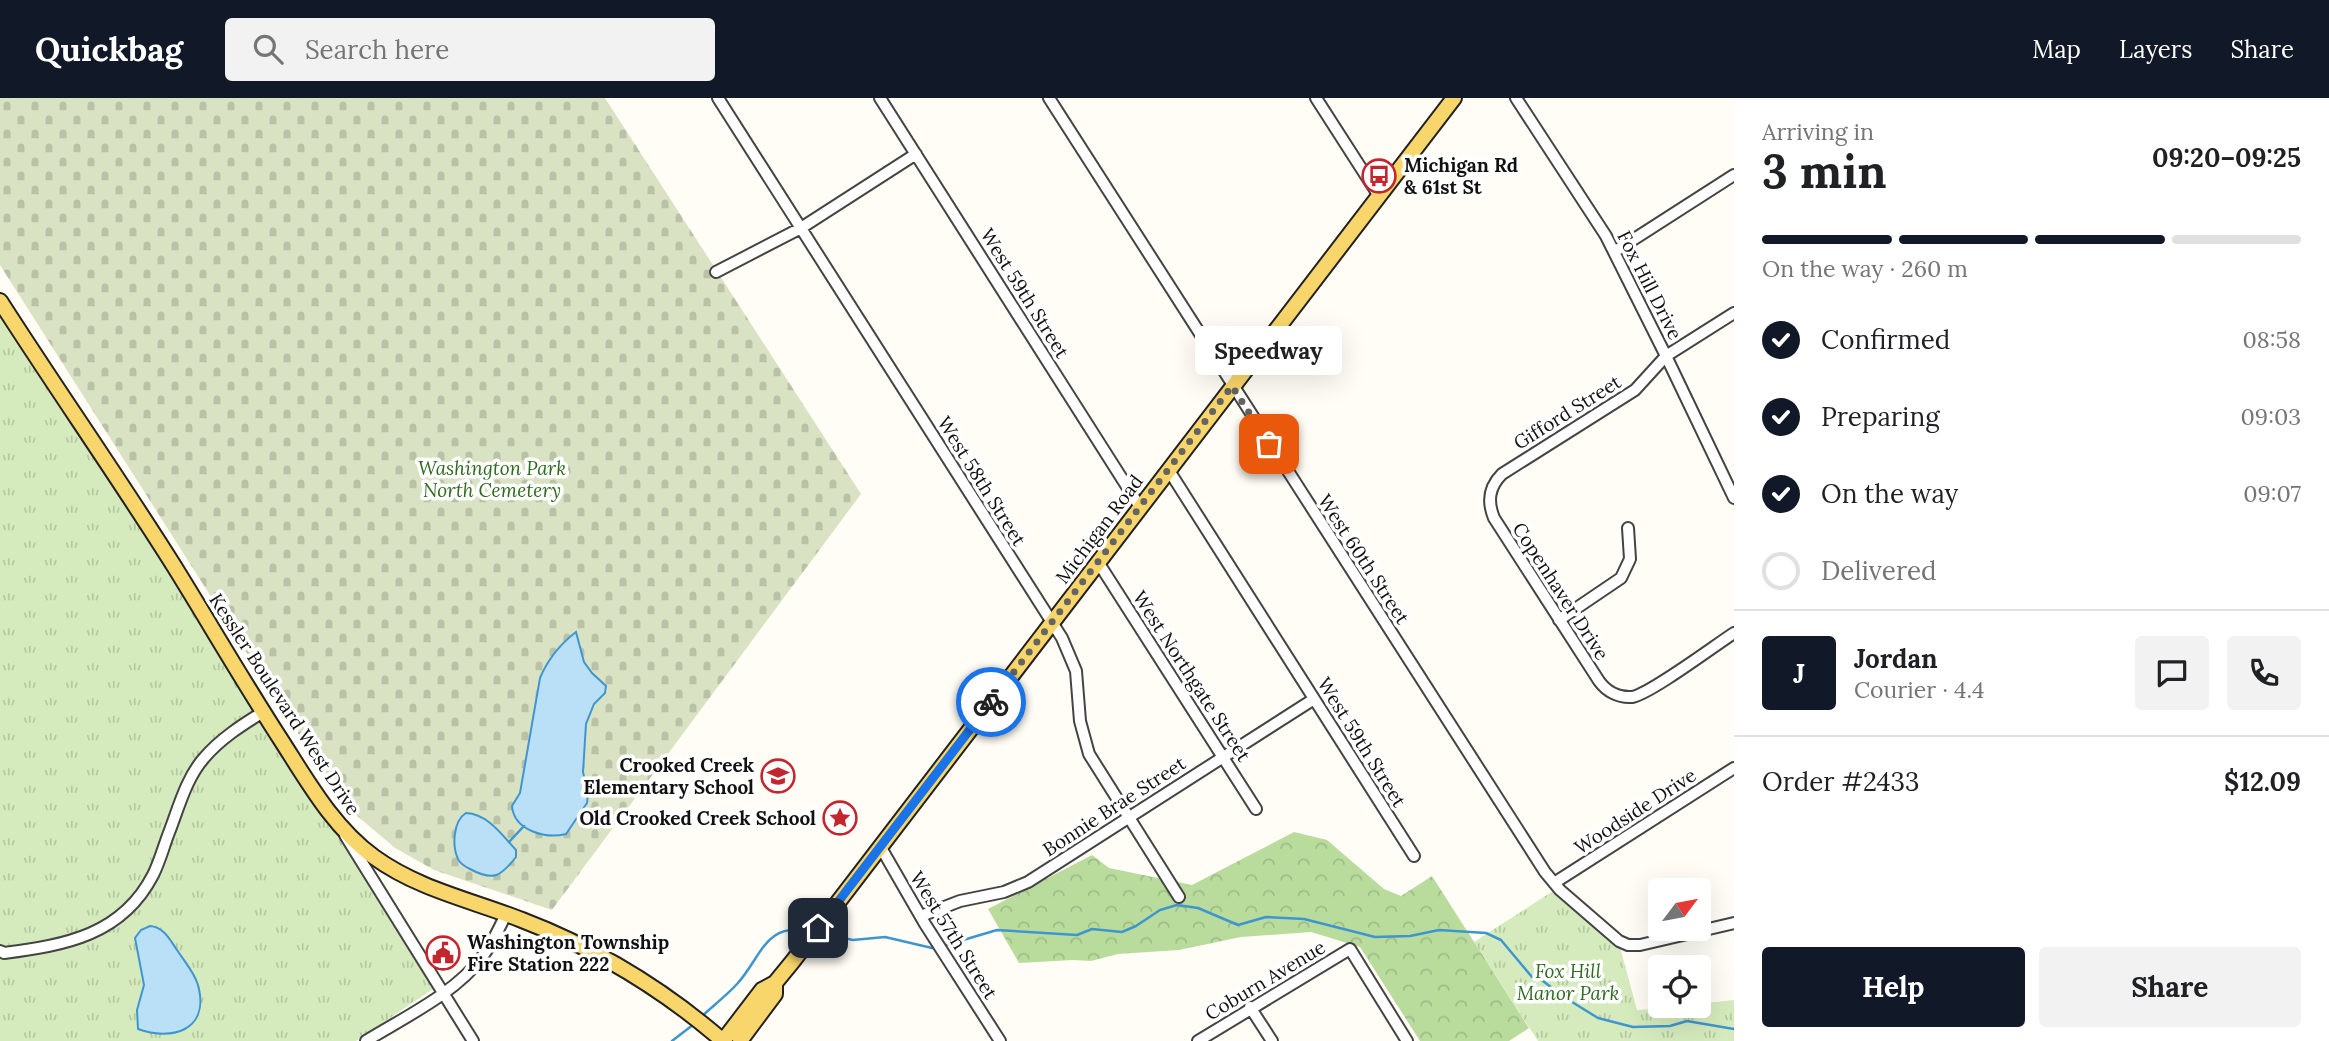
<!DOCTYPE html>
<html lang="en">
<head>
<meta charset="utf-8">
<style>
	body { margin:0; font-family:Lora,serif; background:#f2f2f2; color:#202124; height:100vh; display:flex; flex-direction:column; font-size:26px; white-space:nowrap }
	* { box-sizing:border-box; margin:0 }
	p { font-size:23px; color:#757577 }
	.icon { flex:none; width:38px; height:38px; fill:none; stroke:currentColor; stroke-width:2; stroke-linecap:round; stroke-linejoin:round }
	.map { position:relative; flex:1; overflow:hidden }
	.drawer { display:flex; flex-direction:column; background:#fff; width:595px }
	.drawer>* { flex:none }
	.needle { width:46px; rotate:58deg }
	.controls { position:absolute; left:1648px; top:780px; display:grid; gap:14px }
	.controls a { display:grid; place-items:center; width:63px; height:63px; border-radius:7px; background:#fff; box-shadow:0 7px 28px #0002; font-size:35px }
	.pin { position:absolute; display:grid; place-items:center; width:60px; height:60px; color:#fff; margin:-30px; border-radius:14px; box-shadow:0 4px 10px #0006 }
	.courier { position:absolute; display:grid; place-items:center; width:70px; height:70px; margin:-35px; border:5px solid #1a73e8; border-radius:50%; background:#fff; color:#222; box-shadow:0 2px 9px #0007 }
	.bubble { position:absolute; height:49px; border-radius:7px; background:#fff; box-shadow:0 7px 28px #0002; font-size:23px; font-weight:800; line-height:49px; text-align:center }
	.headline em { font-style:normal; font-weight:800 }
	.headline div { display:flex; flex-direction:column-reverse }
	.headline { display:flex; align-items:center; justify-content:space-between; height:119px; padding:0 28px }
	h1 { font-size:46px; font-weight:800; line-height:52px }
	.bar { display:grid; grid-template-columns:repeat(4,1fr); gap:10px 7px; align-content:center; height:84px; padding:0 28px }
	.bar i { height:9px; border-radius:5px; background:#e0e0e0 }
	.bar .current { background:#111827 }
	.bar p { grid-column:span 4 }
	.line { display:flex; align-items:center; gap:18px; padding:0 28px; border-top:2px solid #e0e0e0 }
	.line div { flex:1 }
	.round { display:grid; place-items:center; flex:none; width:74px; height:74px; border-radius:7px; background:#f2f2f2 }
	ol { padding:0 28px; list-style:none }
	li { display:flex; align-items:center; gap:21px; height:77px }
	li p { margin-inline-start:auto }
	li .icon { padding:7px; border-radius:50%; background:#111827; color:#fff; stroke-width:4 }
	li:last-child { color:#757577 }
	li i { width:38px; height:38px; border:4px solid #e0e0e0; border-radius:50% }
	.button { display:flex; gap:14px; margin-top:auto; padding:14px 28px }
	.button a { flex:1; height:80px; border-radius:7px; background:#111827; color:#fff; font-size:28px; font-weight:800; line-height:80px; text-align:center }
	.button a+a { background:#f2f2f2; color:#202124 }
	header { display:flex; align-items:center; gap:42px; box-sizing:border-box; height:98px; padding:0 35px; background:#111827; color:#fff }
	header strong { font-size:33px }
	nav { display:flex; gap:38px; margin-inline-start:auto; font-size:24px }
	.search { width:490px; height:63px; background:#f2f2f2; display:flex; align-items:center; gap:18px; box-sizing:border-box; padding:0 24px; border-radius:7px; color:#757577; font-size:26px }
	main { display:flex; flex:1; min-height:0 }
	.map>svg:first-child { display:block }
	.grass { fill:url(#grass-tufts) }
	.forest { fill:url(#forest-crowns) }
	.cemetery { fill:url(#cemetery-stones) }
	.water { fill:#b9e0f7; stroke:#3f96cf; stroke-width:2 }
	.lines { fill:none; stroke-linecap:round; stroke-linejoin:round }
	.stream { stroke:#3f96cf; stroke-width:2.5 }
	.minor-casing { stroke:#444; stroke-width:14 }
	.major-casing { stroke:#222; stroke-width:18 }
	.minor { stroke:#fff; stroke-width:10 }
	.major { stroke:#f9d66b; stroke-width:14 }
	.done { stroke:#646461; stroke-width:7; stroke-dasharray:0 12.6 }
	.route { stroke:#1a73e8; stroke-width:9 }
	.labels { text-anchor:middle; stroke-width:7; stroke-linejoin:round; paint-order:stroke }
	.poi-label { font-size:19px; font-weight:bold; fill:#111; stroke:#fff; text-anchor:start }
	.street-label { font-size:19px; fill:#111; stroke:#fff }
	.park-label { font-size:19px; font-style:italic; fill:#2f6b1f; stroke:#fff }
</style>
</head>
<body>
<header>
<strong>Quickbag</strong>
<div class="search"><svg class="icon" aria-label="search" viewBox="0 0 24 24"><circle cx="10" cy="10" r="6"/><path d="M15 15l6 6"/></svg>Search here</div>
<nav><a>Map</a><a>Layers</a><a>Share</a></nav>
</header>
<main>
<div class="map">
<svg width="1734" height="943" viewBox="0 0 1734 943">
	<defs>
		<pattern id="grass-tufts" width="24" height="20" patternUnits="userSpaceOnUse" patternTransform="scale(1.75)"><rect width="24" height="20" fill="#d5ebbd"/><path d="M3 7l-1-3M5 7V3M7 7l1-3M15 17l-1-3M17 17v-4M19 17l1-3" fill="none" stroke="#b6c8a1"/></pattern>
		<pattern id="forest-crowns" width="20" height="18" patternUnits="userSpaceOnUse" patternTransform="scale(1.75)"><rect width="20" height="18" fill="#b9dc9c"/><path d="M2 6a3 3 0 1 1 6 0M12 15a3 3 0 1 1 6 0" fill="none" stroke="#9ebc85"/></pattern>
		<pattern id="cemetery-stones" width="16" height="16" patternUnits="userSpaceOnUse" patternTransform="scale(1.75)"><rect width="16" height="16" fill="#d9e3c4"/><path d="M2 7V4a2 2 0 0 1 4 0v3zM10 15v-3a2 2 0 0 1 4 0v3z" fill="#b9c2a7"/></pattern>
	</defs>
	<rect width="100%" height="100%" fill="#fffdf5"/>
	<path class="grass" d="M0 203 172 465 433 891 356 943H0Z
		M1553 793 1620 849 1637 912 1699 908V906L1734 902V943H1538L1474 844Z"/>
	<path class="forest" d="M1294 734 1327 742 1384 791 1401 798 1432 778 1529 930 1509 943H1420L1360 849 1311 834 1241 839 1179 852 1118 856 1091 863 1073 862 1019 865 988 811 1092 757 1109 770 1192 787Z"/>
	<path class="cemetery" d="M0 0H605L861 396 552 812 434 772 395 750 355 716 299 637 0 167Z"/>
	<path class="water" d="M576 534 584 564 592 575 606 588 605 595 594 606 586 626 583 674 588 697 587 705 566 736C546 741 514 733 512 708L520 695 540 580C548 561 559 547 576 534Z
		M466 715C488 716 502 737 516 752V759C501 778 494 784 470 771 466 769 460 766 458 761 452 748 453 723 466 715Z
		M150 828C164 829 170 842 177 852 185 864 196 877 199 891 208 933 171 943 138 931L137 912 144 887 135 840 141 832Z"/>
	<g class="lines">
		<path class="stream" d="M509 744 524 728
			M820 835 853 842 885 839 932 850 937 849
			M943 848 997 832 1077 837 1092 831 1122 834 1136 828 1160 812 1177 807 1198 810 1238 827 1266 819 1304 821 1375 839 1410 838 1439 832 1486 835 1501 842 1532 879 1543 883 1564 899 1598 920 1633 929 1670 928 1687 923 1734 931
			M701 919C713 908 727 897 737 886 762 859 764 824 810 833
			M672 943 694 926"/>
		<defs>
			<path id="minor" d="M718 0 1062 540 1076 573 1080 623 1089 656 1179 799
				M880 0 1140 409
				M1049 0 1545 774 1560 792 1619 843 1628 847H1640L1734 825
				M1316 0 1379 98
				M1516 0 1606 138 1666 258 1734 400
				M1614 154 1734 77
				M716 174 801 130 916 56
				M1734 215 1666 258 1635 292 1502 376C1489 389 1487 403 1494 420L1599 583C1606 593 1618 600 1632 599 1650 596 1714 548 1734 535
				M1168 371 1414 758
				M1098 464 1256 711
				M1559 522 1621 480 1630 461 1628 430
				M345 737 473 943
				M880 748 925 826 1000 943
				M1554 785 1734 670
				M921 818 960 803 1004 794 1028 784 1314 601
				M0 853 4 855C66 847 122 837 153 777 160 763 164 747 170 732 179 708 187 679 204 660 220 641 242 627 263 614
				M1250 909 1272 943
				M366 943C403 920 456 895 482 859 492 846 499 831 506 816
				M1198 943 1350 851 1407 943"/>
			<path id="major" d="M0 203C57 292 118 379 174 468 210 526 244 585 281 642 308 684 333 729 374 759 418 791 471 802 522 822 595 850 663 891 723 943
				M723 943 762 892 775 885 793 863 1454 0
				M740 943 775 896V885"/>
		</defs>
		<use href="#minor" class="minor-casing"/>
		<use href="#major" class="major-casing"/>
		<use href="#minor" class="minor"/>
		<use href="#major" class="major"/>
	</g>
	<g class="lines">
		<path class="done" d="M991 604 1232 288 1269 346"/>
		<path class="route" d="M818 830 991 604"/>
	</g>
	<defs>
		<symbol id="bus-ring" viewBox="-11 -11 22 22"><circle r="9.5" fill="#fff" stroke="#c4262e" stroke-width="1.5"/><path d="M-5-6H5V4H4V6H2V4H-2V6H-4V4H-5ZM-3.5-4V0h7V-4ZM-3.5 1.2v1.5H-2V1.2ZM2 1.2v1.5H3.5V1.2Z" fill="#c4262e"/></symbol>
		<symbol id="school-ring" viewBox="-11 -11 22 22"><circle r="9.5" fill="#fff" stroke="#c4262e" stroke-width="1.5"/><path d="M0-5L7-2L0 1L-7-2ZM-4 1L0 2.5L4 1V4Q0 6-4 4Z" fill="#c4262e"/></symbol>
		<symbol id="sight-ring" viewBox="-11 -11 22 22"><circle r="9.5" fill="#fff" stroke="#c4262e" stroke-width="1.5"/><path d="M0-6L1.8-2.2L6-1.7L2.9 1.2L3.7 5.4L0 3.3L-3.7 5.4L-2.9 1.2L-6-1.7L-1.8-2.2Z" fill="#c4262e"/></symbol>
		<symbol id="civic-ring" viewBox="-11 -11 22 22"><circle r="9.5" fill="#fff" stroke="#c4262e" stroke-width="1.5"/><path d="M-.6-6.5H3V-4.5H.6V-3L4-1V1h2V6H-6V1h2V-1L-.6-3ZM-1.2 2.5V6h2.4V2.5Z" fill="#c4262e"/></symbol>
	</defs>
	<g fill-rule="evenodd">
		<use href="#bus-ring" x="1360" y="59" width="38" height="38"/>
		<use href="#school-ring" x="759" y="659" width="38" height="38"/>
		<use href="#sight-ring" x="821" y="701" width="38" height="38"/>
		<use href="#civic-ring" x="424" y="836" width="38" height="38"/>
	</g>
	<g class="labels">
		<g class="poi-label">
			<text x="1404" y="74">Michigan Rd<tspan x="1404" dy="22">&amp; 61st St</tspan></text>
			<text x="754" y="674" text-anchor="end">Crooked Creek<tspan x="754" dy="22">Elementary School</tspan></text>
			<text x="816" y="727" text-anchor="end">Old Crooked Creek School</text>
			<text x="467" y="851">Washington Township<tspan x="467" dy="22">Fire Station 222</tspan></text>
		</g>
		<g class="street-label">
			<text transform="translate(1650 187) rotate(63)" y="7">Fox Hill Drive</text>
			<text transform="translate(1025 195) rotate(58)" y="7">West 59th Street</text>
			<text transform="translate(1567 314) rotate(-32)" y="7">Gifford Street</text>
			<text transform="translate(982 383) rotate(58)" y="7">West 58th Street</text>
			<text transform="translate(1099 431) rotate(-53)" y="7">Michigan Road</text>
			<text transform="translate(1364 461) rotate(57)" y="7">West 60th Street</text>
			<text transform="translate(1561 493) rotate(57)" y="7">Copenhaver Drive</text>
			<text transform="translate(1192 578) rotate(57)" y="7">West Northgate Street</text>
			<text transform="translate(285 606) rotate(57)" y="7">Kessler Boulevard West Drive</text>
			<text transform="translate(1362 644) rotate(58)" y="7">West 59th Street</text>
			<text transform="translate(1114 708) rotate(-33)" y="7">Bonnie Brae Street</text>
			<text transform="translate(1635 713) rotate(-33)" y="7">Woodside Drive</text>
			<text transform="translate(954 837) rotate(58)" y="7">West 57th Street</text>
			<text transform="translate(1265 882) rotate(-31)" y="7">Coburn Avenue</text>
		</g>
		<g class="park-label">
			<text x="492" y="377">Washington Park<tspan x="492" dy="22">North Cemetery</tspan></text>
			<text x="1568" y="880">Fox Hill<tspan x="1568" dy="22">Manor Park</tspan></text>
		</g>
	</g>
</svg>
<div class="controls">
<a><svg class="needle" viewBox="-14 -14 28 28"><path d="M0-13l5 13h-10z" fill="#e53935"/><path d="M0 13l5-13h-10z" fill="#757577"/></svg></a>
<a><svg class="icon" aria-label="locate" viewBox="0 0 24 24"><circle cx="12" cy="12" r="6"/><path d="M12 2v4M12 18v4M2 12h4M18 12h4"/></svg></a>
</div>
<div class="pin" style="left:1269px;top:346px;background:#ea580c"><svg class="icon" aria-label="bag" viewBox="0 0 24 24"><path d="M5 8h14l-1 12H6zM9 8a3 3 0 0 1 6 0"/></svg></div>
<div class="pin" style="left:818px;top:830px;background:#1f2937"><svg class="icon" aria-label="home" viewBox="0 0 24 24"><path d="M3 11l9-7 9 7M6 9v11h12V9"/></svg></div>
<div class="courier" style="left:991px;top:604px"><svg class="icon" aria-label="bike" viewBox="0 0 24 24"><circle cx="6" cy="16" r="4"/><circle cx="18" cy="16" r="4"/><path d="M6 16l4-8h5l3 8M10 8l3 8H6M13 5h3"/></svg></div>
<div class="bubble" style="left:1195px;top:228px;width:147px">Speedway</div>
</div>
<section class="drawer">
<div class="headline"><div><h1>3 min</h1><p>Arriving in</p></div><em>09:20–09:25</em></div>
<div class="bar"><i class="current"></i><i class="current"></i><i class="current"></i><i></i><p>On the way · 260 m</p></div>
<ol>
<li><svg class="icon" aria-label="check" viewBox="0 0 24 24"><path d="M5 12l5 5 9-10"/></svg>Confirmed<p>08:58</p></li>
<li><svg class="icon" aria-label="check" viewBox="0 0 24 24"><path d="M5 12l5 5 9-10"/></svg>Preparing<p>09:03</p></li>
<li><svg class="icon" aria-label="check" viewBox="0 0 24 24"><path d="M5 12l5 5 9-10"/></svg>On the way<p>09:07</p></li>
<li><i></i>Delivered</li>
</ol>
<div class="line" style="height:126px"><b class="round" style="background:#111827;color:#fff">J</b><div><b>Jordan</b><p>Courier · 4.4</p></div><a class="round"><svg class="icon" aria-label="chat" viewBox="0 0 24 24"><path d="M4 5h16v11H9l-5 4z"/></svg></a><a class="round"><svg class="icon" aria-label="phone" viewBox="0 0 24 24"><path d="M5 4h4l2 5-3 2q2 4 5 5l2-3 5 2v4C11 20 4 13 5 4z"/></svg></a></div>
<div class="line" style="height:91px"><div>Order #2433</div><b>$12.09</b></div>
<div class="button"><a>Help</a><a>Share</a></div>
</section>
</main>
</body>
</html>
